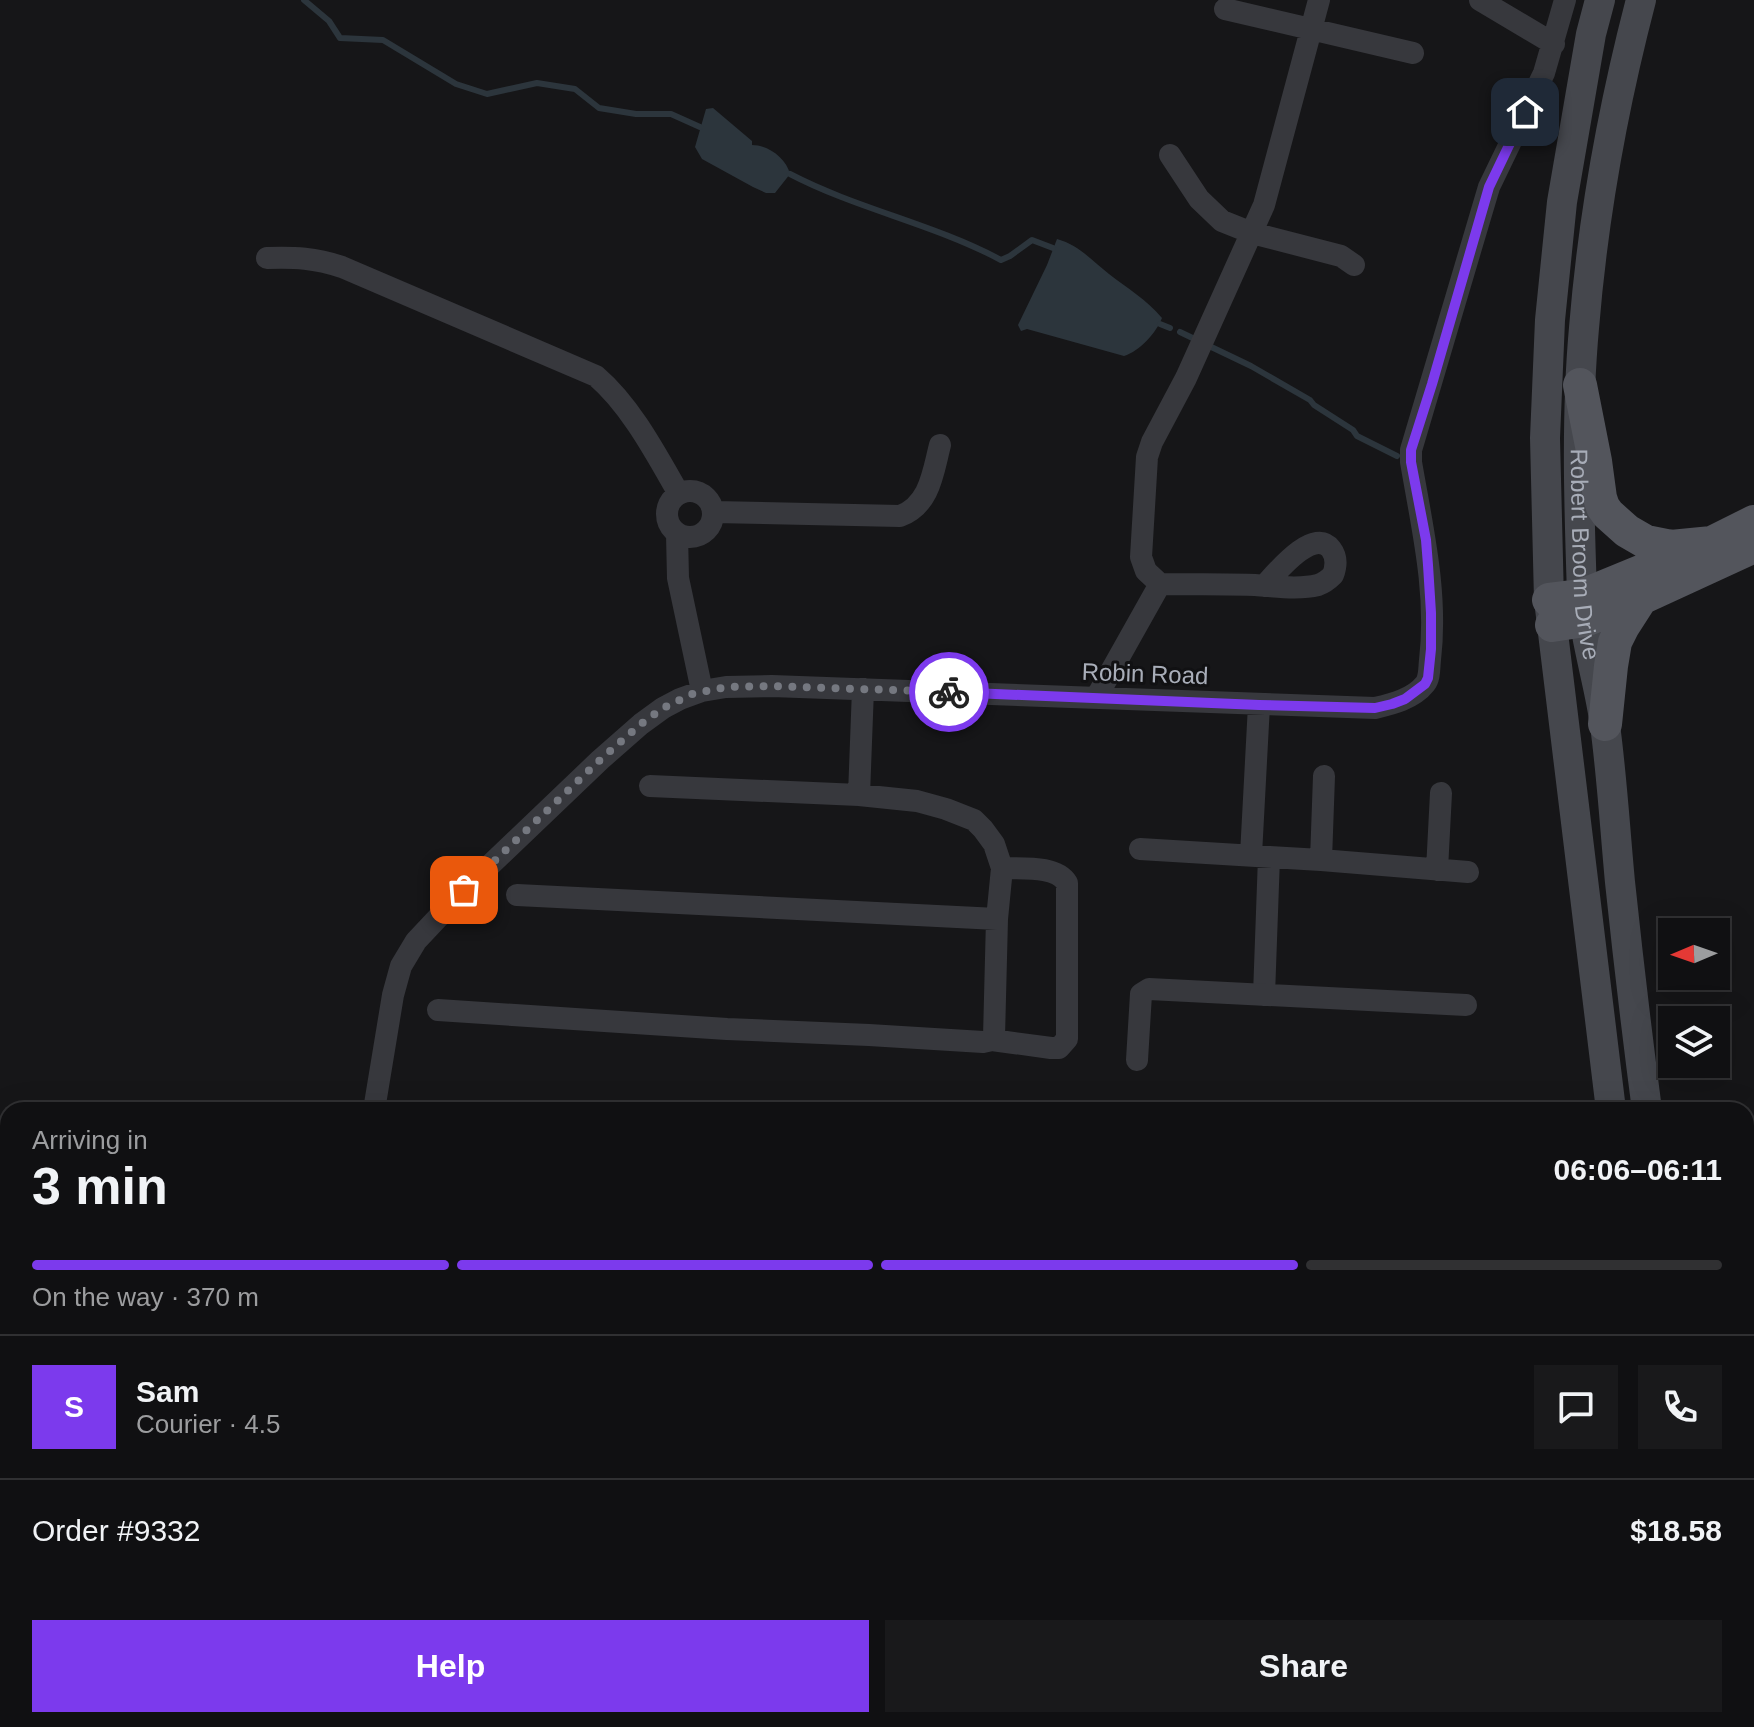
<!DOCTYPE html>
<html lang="en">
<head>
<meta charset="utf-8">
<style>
	body { margin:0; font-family:Arial,sans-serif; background:#19191b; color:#f1f3f6; height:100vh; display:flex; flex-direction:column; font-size:30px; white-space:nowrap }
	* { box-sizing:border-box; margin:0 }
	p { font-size:26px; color:#9c9d9f }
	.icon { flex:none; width:44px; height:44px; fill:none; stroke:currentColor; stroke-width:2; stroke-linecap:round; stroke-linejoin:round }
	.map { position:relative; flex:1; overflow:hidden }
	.panel { position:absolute; left:0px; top:1102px; width:1754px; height:626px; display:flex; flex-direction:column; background:#101012; border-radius:24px 24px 0 0; box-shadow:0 8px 32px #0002,0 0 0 2px #303032 }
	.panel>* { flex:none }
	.needle { width:52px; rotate:268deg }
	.tools { position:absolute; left:1658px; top:918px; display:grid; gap:16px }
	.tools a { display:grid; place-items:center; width:72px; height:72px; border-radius:0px; background:#101012; box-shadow:0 8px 32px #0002,0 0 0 2px #303032; font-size:40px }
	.pin { position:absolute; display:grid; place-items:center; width:68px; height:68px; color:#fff; margin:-34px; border-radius:16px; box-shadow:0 4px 12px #0006 }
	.courier { position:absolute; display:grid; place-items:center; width:80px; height:80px; margin:-40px; border:6px solid #7c3aed; border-radius:50%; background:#fff; color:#222; box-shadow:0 2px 10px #0007 }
	.overview em { font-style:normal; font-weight:600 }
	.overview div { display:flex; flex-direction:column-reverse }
	.overview { display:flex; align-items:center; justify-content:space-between; height:136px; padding:0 32px }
	h1 { font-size:52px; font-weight:600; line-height:60px }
	.bar { display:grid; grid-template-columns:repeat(4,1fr); gap:12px 8px; align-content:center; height:96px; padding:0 32px }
	.bar i { height:10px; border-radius:6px; background:#303032 }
	.bar .current { background:#7c3aed }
	.bar p { grid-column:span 4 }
	.line { display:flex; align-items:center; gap:20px; padding:0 32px; border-top:2px solid #303032 }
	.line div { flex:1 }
	.round { display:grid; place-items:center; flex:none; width:84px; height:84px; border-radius:0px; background:#19191b }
	.button { display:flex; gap:16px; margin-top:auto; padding:16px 32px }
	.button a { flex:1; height:92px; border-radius:0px; background:#7c3aed; color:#fff; font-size:32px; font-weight:600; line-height:92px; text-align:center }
	.button a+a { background:#19191b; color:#f1f3f6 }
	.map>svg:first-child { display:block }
	.water { fill:#2c353c }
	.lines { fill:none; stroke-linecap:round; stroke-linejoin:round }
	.stream { stroke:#2c353c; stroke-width:6 }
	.street { stroke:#37383d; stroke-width:22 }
	.secondary { stroke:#45474d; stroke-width:30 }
	.primary { stroke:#53555c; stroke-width:34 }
	.done { stroke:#757880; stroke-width:8; stroke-dasharray:0 14.4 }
	.route { stroke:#7c3aed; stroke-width:10 }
	.labels { text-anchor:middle; stroke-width:6; stroke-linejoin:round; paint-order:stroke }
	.street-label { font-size:24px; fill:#a8adb8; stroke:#111113 }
</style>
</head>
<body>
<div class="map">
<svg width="1754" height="1727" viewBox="0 0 1754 1727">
	<rect width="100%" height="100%" fill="#161618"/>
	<path class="water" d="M713 108 752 141V145C768 145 786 158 790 174L775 193H766L753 187 702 159 695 147 706 109Z
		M1057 239C1079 245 1091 260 1109 274 1127 288 1147 300 1162 318 1156 333 1140 351 1124 356L1027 329 1021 331 1018 325 1047 265Z"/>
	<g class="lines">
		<path class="stream" d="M304 0 329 21 340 38 383 40 456 84 487 94 537 83 575 89 599 108 636 114H671L700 127
			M790 174C857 209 934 224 1001 260L1010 256 1032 240 1053 248
			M1160 324 1170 328
			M1180 332 1251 366 1310 400 1314 405 1353 430 1357 436 1397 456"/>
		<path class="street" d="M1480 0 1554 44
			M1225 9 1413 53
			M1170 155 1199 199 1222 221 1252 233 1341 256 1354 265
			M267 258C295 257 315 258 342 267L596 376C631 406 656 454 679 494
			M667 514a23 23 0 1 1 46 0a23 23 0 1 1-46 0Z
			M714 512 900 516C930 505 933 472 940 445
			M677 534 678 578 702 691
			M1264 586C1276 573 1314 526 1331 549 1337 557 1336 567 1333 575 1329 579 1324 583 1318 585 1298 590 1274 586 1255 585 1223 584 1192 584 1160 584L1146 571 1141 557 1147 457 1152 442 1186 378 1264 205 1319 0
			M1096 698 1160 584
			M859 795 863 689
			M1140 849 1321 860 1468 872
			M1251 855 1259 705
			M1321 860 1324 776
			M1437 870 1441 793
			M517 895 997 919
			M1264 995 1269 857
			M438 1010 727 1029 869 1035 983 1042 992 1040 994 1037 997 919 1002 868 994 844 983 829 974 820 946 809 917 801 859 795 650 786
			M992 1040 1051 1048H1059L1067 1039V883C1056 865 1021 869 1002 868
			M1137 1060 1141 994 1149 989 1466 1005
			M374 1110 393 995 401 966 416 941 464 890 600 760 641 724 663 708 680 699 702 691 726 687 772 686 1375 708C1392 704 1413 699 1425 684 1430 678 1429 668 1430 660 1438 593 1422 527 1411 462V450L1489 187 1544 73 1565 0
			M0 1391 8 1395
			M1746 1668 1754 1669
			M14 1720 28 1727
			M231 1720 233 1727
			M329 1720 332 1727
			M1337 1720 1346 1727
			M182 1727 185 1720
			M209 1727 213 1720
			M358 1727C376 1723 396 1715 413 1727
			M530 1727 531 1720
			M558 1727 559 1720
			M660 1727 661 1720
			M804 1727V1720
			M912 1727V1720
			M990 1727 992 1720
			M1098 1727 1099 1720
			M1227 1727 1228 1720
			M1453 1727 1454 1720"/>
		<g class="secondary">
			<path d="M1600 0 1591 34 1562 202 1550 320 1545 438 1549 600 1611 1110"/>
			<path id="s1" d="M1641 0C1613 107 1593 217 1584 328 1576 416 1579 506 1582 594 1584 638 1599 681 1605 725 1612 777 1615 829 1620 882 1628 958 1637 1034 1647 1110"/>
			<path d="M1646 1727 1647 1720"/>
			<path d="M1693 1727V1720"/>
		</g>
		<path class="primary" d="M1580 385 1595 461 1600 498 1603 507 1608 514 1627 531 1646 542 1671 547 1712 543 1754 522
			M1549 600 1582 596 1677 557
			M1552 625 1585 620 1626 604
			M1605 724 1611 666 1615 642 1623 626 1641 598 1752 547"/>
	</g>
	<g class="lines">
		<path class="done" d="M464 890 600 760 641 724 663 708 692 694 726 687 772 686 949 692"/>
		<path class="route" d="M949 692 1259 705 1375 708 1392 704 1405 699 1425 684 1428 678 1431 649V613L1428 565 1426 540 1411 462V450L1432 384 1489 187 1525 112"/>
	</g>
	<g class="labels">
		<g class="street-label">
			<text dy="8" stroke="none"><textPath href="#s1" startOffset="560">Robert Broom Drive</textPath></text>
			<text transform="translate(1145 674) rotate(2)" y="8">Robin Road</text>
		</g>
	</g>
</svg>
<div class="tools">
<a><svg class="needle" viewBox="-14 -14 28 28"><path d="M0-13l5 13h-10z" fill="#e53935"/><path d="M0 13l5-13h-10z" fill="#9c9d9f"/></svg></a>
<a><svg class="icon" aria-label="layers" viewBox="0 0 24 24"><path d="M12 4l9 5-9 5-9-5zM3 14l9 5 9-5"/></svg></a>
</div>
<div class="pin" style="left:464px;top:890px;background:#ea580c"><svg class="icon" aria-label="bag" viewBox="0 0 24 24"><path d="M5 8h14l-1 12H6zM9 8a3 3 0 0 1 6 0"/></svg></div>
<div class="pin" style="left:1525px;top:112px;background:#1f2937"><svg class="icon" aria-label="home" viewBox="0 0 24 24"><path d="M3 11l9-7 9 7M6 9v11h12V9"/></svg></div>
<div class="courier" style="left:949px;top:692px"><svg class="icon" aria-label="bike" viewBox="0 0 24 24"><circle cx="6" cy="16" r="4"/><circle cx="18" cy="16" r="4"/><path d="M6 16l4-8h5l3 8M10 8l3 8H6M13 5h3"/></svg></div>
<section class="panel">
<div class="overview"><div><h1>3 min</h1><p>Arriving in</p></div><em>06:06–06:11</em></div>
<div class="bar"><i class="current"></i><i class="current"></i><i class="current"></i><i></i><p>On the way · 370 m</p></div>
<div class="line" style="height:144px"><b class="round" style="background:#7c3aed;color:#fff">S</b><div><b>Sam</b><p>Courier · 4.5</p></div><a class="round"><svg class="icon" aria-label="chat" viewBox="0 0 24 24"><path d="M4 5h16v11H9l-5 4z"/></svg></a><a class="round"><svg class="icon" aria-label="phone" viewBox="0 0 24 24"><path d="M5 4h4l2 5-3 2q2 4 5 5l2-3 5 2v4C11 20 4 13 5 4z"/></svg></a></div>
<div class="line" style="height:104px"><div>Order #9332</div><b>$18.58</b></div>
<div class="button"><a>Help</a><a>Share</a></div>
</section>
</div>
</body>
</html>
